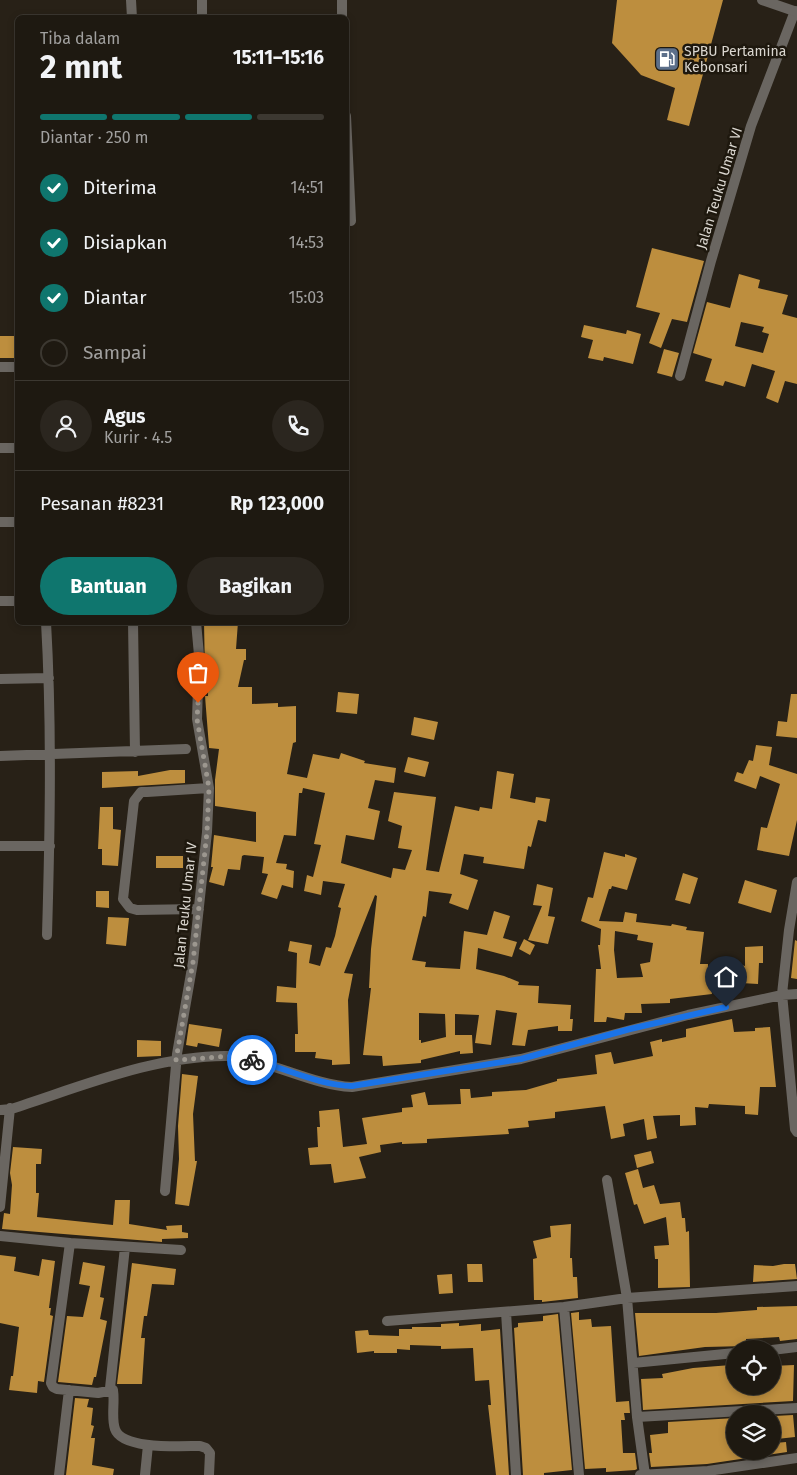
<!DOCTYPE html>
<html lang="id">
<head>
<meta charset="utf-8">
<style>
	body { margin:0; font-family:"Fira Sans",sans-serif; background:#2b261f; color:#f1f3f6; height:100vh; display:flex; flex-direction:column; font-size:19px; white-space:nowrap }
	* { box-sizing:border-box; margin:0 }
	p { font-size:16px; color:#a1a09f }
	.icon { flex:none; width:28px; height:28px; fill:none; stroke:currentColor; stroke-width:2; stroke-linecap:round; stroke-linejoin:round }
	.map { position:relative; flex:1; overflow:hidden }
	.details { position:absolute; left:15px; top:15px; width:334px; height:610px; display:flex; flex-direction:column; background:#1e1911; border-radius:8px; box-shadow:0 2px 8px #0003,0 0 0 1px #3c3831 }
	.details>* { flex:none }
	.controls { position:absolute; left:726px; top:1340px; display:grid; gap:10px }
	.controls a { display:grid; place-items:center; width:55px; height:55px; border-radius:50%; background:#1e1911; box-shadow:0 2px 8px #0003,0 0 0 1px #3c3831; font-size:25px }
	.pin { position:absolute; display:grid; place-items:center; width:42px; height:42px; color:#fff; margin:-51px -21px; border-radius:50% 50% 50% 0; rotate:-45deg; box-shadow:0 0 5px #0007 }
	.pin .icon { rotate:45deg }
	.courier { position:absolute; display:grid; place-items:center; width:50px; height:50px; margin:-25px; border:4px solid #1a73e8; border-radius:50%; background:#fff; color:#222; box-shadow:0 1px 6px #0007 }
	.headline em { font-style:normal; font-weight:700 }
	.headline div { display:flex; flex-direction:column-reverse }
	.headline { display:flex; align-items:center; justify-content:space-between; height:85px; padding:0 25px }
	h1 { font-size:32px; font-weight:700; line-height:38px }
	.bar { display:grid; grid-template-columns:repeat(4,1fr); gap:8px 5px; align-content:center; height:60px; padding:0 25px }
	.bar i { height:6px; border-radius:4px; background:#3c3831 }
	.bar .active { background:#0f766e }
	.bar p { grid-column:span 4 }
	.line { display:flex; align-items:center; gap:12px; padding:0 25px; border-top:1px solid #3c3831 }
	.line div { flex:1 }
	.round { display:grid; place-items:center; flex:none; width:52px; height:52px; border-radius:26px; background:#2b261f }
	ol { padding:0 25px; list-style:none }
	li { display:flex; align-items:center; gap:15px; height:55px }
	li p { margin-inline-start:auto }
	li .icon { padding:5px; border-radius:50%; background:#0f766e; color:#fff; stroke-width:4 }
	li:last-child { color:#a1a09f }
	li i { width:28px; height:28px; border:2px solid #3c3831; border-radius:50% }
	.cta { display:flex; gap:10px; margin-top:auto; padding:10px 25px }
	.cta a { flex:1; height:58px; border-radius:30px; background:#0f766e; color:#fff; font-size:20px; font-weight:700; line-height:58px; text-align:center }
	.cta a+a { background:#2b261f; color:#f1f3f6 }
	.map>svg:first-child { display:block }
	.building { fill:#bd8e3e; fill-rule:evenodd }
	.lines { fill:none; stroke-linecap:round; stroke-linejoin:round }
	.minor { stroke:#6a6661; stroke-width:10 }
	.tertiary { stroke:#6a6661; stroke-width:10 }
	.done { stroke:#9c978f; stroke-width:5; stroke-dasharray:0 9 }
	.route { stroke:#1a73e8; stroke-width:6 }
	.labels { text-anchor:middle; stroke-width:5; stroke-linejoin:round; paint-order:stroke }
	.poi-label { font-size:14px; fill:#dbd7d0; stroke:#1e180e; text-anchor:start }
	.street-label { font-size:14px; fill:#dbd7d0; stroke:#1e180e }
</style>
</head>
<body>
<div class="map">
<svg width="797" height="1475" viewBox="0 0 797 1475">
	<rect width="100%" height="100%" fill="#282117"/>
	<path class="building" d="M617 0H723L689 126 667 120 675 88 641 75 612 43Z
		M652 248 704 261 687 322 672 319 661 348 649 343 660 313 636 307Z
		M739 274 760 280 758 288 788 295 782 314 797 318V384L785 381 778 403 766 398 775 371 752 364 745 387 725 381 723 386 705 381 712 359 693 353 707 302 730 308ZM741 322 764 327 762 332 769 334 763 353 735 346Z
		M584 325 626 334 627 330 641 334 633 364 604 357 603 361 588 358 593 340 581 337Z
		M0 336H18V358H0Z
		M664 349 679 353 672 377 657 373Z
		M204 622H238L236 649H246V660H244L238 687H252V704L278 703V707L296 706V742L293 743 287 774 307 778 313 754 339 759 341 753 365 761 364 763 396 768 394 783 375 780 368 808 380 811 374 840 346 835 341 863 391 878 393 868 405 870 412 850 398 848 402 826 388 821 394 792 436 797 426 870 439 872 455 806 479 811 480 807 492 809 497 771 514 774 510 798 535 803 536 797 550 799 546 822 538 820 531 847 528 846 524 869 483 863 484 857 464 854 460 874 478 880 468 910 449 903 452 894 429 891 426 917 423 916 412 960 426 962 425 967 460 969 464 931 487 935 494 911 510 916 503 938 517 942 512 957 478 948 476 969 504 976 519 982 518 985 539 986 538 1003 571 1005 570 1019H573L572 1031H558V1026L528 1030 525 1046 512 1045 517 1013 496 1010 491 1045 475 1043 479 1015 455 1014V1035H472L473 1053 460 1054V1051L421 1060V1063L383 1066 382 1056 363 1055 371 988H369L371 949 377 896 375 895 344 973 353 974 348 1000 350 1064 332 1065V1060L315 1058 316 1052H295V1034H298L297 1003 276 1002 277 986 296 988 297 953 288 951 290 941 312 945 309 963 320 966 326 947 331 948 335 936 341 908 338 907 345 884 323 881 321 895 304 891 307 875 313 877 321 845 314 844 325 793 303 788 302 793H299L296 836 284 835 276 863 287 864 286 869 294 871 293 888 282 885 277 899 261 894 268 874 262 873 264 857 244 855 242 856 240 870 228 869 224 886 209 882 213 867H211L214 835 256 842V812L215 806V780L219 749 209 748V747L205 696H208V673H205ZM419 1013 445 1014 446 1037 421 1043V1040H419Z
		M338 692 359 694 357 714 336 712Z
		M791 694H797V738L776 736 778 721 787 722Z
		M414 717 438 722 434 740 411 735Z
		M756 745 772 747 769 765 797 774V820L789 856 757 850 761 827 767 828 780 784 760 776 756 789 734 781 737 772 743 774 749 760 753 761Z
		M408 757 429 762 425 777 404 772Z
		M170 770H185V783L102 788V772L138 771V776Z
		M100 807H113V829L121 830 118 866 102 865V849H98Z
		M604 852 625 857V854L637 858 627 890 612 886 611 889H609L599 921 623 922 625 912 637 914 636 922 671 926 672 924 687 927 686 930 704 932 700 964H708V981L710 980 712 994 670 999V1003L641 1004 642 1013H625L624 1020 607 1017 606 1022H594L596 969H601L598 945H600L601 929 581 921 588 897 593 898ZM615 931 638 935 637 940 653 943 650 962 640 964 643 977 617 978 614 950Z
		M156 856H183V868H156Z
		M683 873 698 878 690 904 675 900Z
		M745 880 777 890 771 913 738 903Z
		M537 884 553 888 548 916 555 917 548 944 528 940 542 906 533 905Z
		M96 891H109V908L96 907Z
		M108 917 129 918 126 946 106 944Z
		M524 939 535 945 530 955 519 949Z
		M795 940 797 941V979L791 978Z
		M763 946V963H759L758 984 741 983 742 965 745 966V947Z
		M732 1019 734 1032 755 1031V1028L770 1027 776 1087H760L758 1115 745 1114V1106L709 1104 708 1108 695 1107 696 1125 680 1126V1115L653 1116 657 1138 647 1140 644 1119 623 1124 625 1136 611 1139 605 1106 555 1112V1118L528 1121 529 1127 508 1129 509 1134 427 1139V1143L402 1144V1142L380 1145 381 1152 359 1157 366 1178 334 1183 331 1164 310 1165 308 1148 318 1147 317 1127H320L319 1111 339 1109 343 1147 367 1144 362 1118 402 1112V1108L413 1107 411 1095 425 1092 428 1105 461 1104 460 1089H470L471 1098 492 1096V1092L526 1090 557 1081V1079L597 1074 595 1055 611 1052 614 1064 653 1056 650 1042 662 1039V1042L686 1037V1029Z
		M189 1024 222 1029 219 1047 198 1043 197 1047 186 1045Z
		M137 1040 161 1041V1056L137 1057Z
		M182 1074 198 1076 193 1114 195 1161H197L189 1206 175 1204 179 1159 178 1126Z
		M13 1147 42 1149 41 1164H36V1193H39L37 1217 113 1225 115 1200H130L129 1224 167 1230 166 1226 182 1225V1232L188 1233V1238L162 1239V1242L2 1229 4 1213 10 1214 12 1185 10 1173Z
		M651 1151 654 1163 637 1168 634 1155Z
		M638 1169 643 1188 654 1185 660 1204 680 1202 682 1218H685L686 1232 689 1231 690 1287 658 1288V1259H655L654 1246 669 1245 666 1217 644 1224 637 1204 634 1205 625 1173Z
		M571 1224 570 1258H572L573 1277H577L578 1298 542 1302V1300H534L533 1259 537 1258 533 1241 551 1237 550 1226Z
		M0 1255 16 1257 14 1271 39 1276 42 1259 55 1261 49 1308H51L50 1315 53 1316 44 1382 38 1381 37 1393 9 1390 11 1376H13L19 1327 0 1323Z
		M83 1262 105 1266 100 1297 104 1298 100 1319 107 1321 96 1377H94L92 1385 58 1382 67 1316 83 1317 90 1286 79 1284Z
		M132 1263 176 1269 174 1285 152 1284 147 1316H144L141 1338H145L142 1384H117Z
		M467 1264H482L483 1282H468Z
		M784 1264H795L797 1279 753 1282 754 1265 773 1266Z
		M452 1274 453 1293 439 1294 437 1275Z
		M797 1306V1339L780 1341 779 1337 746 1339V1346L705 1347 639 1356 635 1313H716L757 1310V1307Z
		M579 1312V1320L591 1319 592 1327 611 1326 616 1402 629 1401 630 1413H624L625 1420H621L623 1453H635L637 1469 635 1470 606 1472V1468L585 1469 571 1313Z
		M558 1314 572 1470 544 1473V1475H523L514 1328 518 1327V1323L543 1321V1316Z
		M459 1323V1326L481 1324V1331L500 1329 509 1475H496L488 1405H491L489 1380 475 1381 473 1348 441 1349V1346L410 1345V1350L397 1349V1353H374V1351L357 1353 355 1331 368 1330 369 1335 399 1336V1329H412V1327H441V1324Z
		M731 1365 735 1367V1386H772V1366L794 1365 793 1401 643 1410 641 1379 663 1378 662 1374 693 1368Z
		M75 1398 89 1399 87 1407 93 1408 91 1425 94 1426 91 1438H95L92 1465 114 1469 113 1475H66Z
		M793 1415 795 1437 777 1439 774 1416Z
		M735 1418V1451H772V1448H775V1443L786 1442 787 1452 707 1464 651 1467 649 1453H652L650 1435 668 1433V1422Z"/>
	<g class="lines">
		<path class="minor" d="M131 0 132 18
			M342 0V18
			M202 18V0
			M346 116 351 221
			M0 367H18
			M680 376 711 261 751 126 795 11
			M0 448H18
			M0 522H18
			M0 601H18
			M46 622C52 726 50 831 47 935
			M133 622 135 752
			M0 679 49 678
			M0 756 186 749
			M0 846H50
			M797 882 789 930 782 994 795 1129 797 1132
			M199 909 137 910 130 908 123 899 134 801 141 792H147L209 788
			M0 1110 11 1109C80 1087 158 1054 231 1056 239 1056 247 1059 254 1061 287 1069 318 1085 352 1087L521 1059 688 1015 782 995 797 994
			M607 1180 627 1298 637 1417 645 1475
			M165 1191 177 1054 193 962 207 832 209 788 197 719 199 655 196 622
			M0 1207 10 1108
			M0 1236 70 1243 181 1250
			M70 1243 51 1383 53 1387 57 1389 98 1393 113 1390 110 1388 125 1247
			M564 1307 579 1475
			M506 1312 516 1475
			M387 1321 564 1307 627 1298 797 1286
			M772 1350 797 1347
			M633 1363 735 1353
			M113 1390C115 1402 111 1418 115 1429 122 1450 181 1446 200 1446L206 1448 210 1453 209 1475
			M637 1417 797 1408
			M59 1475 69 1390
			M145 1475 148 1445
			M640 1475 708 1471 797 1458"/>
		<path class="tertiary" d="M762 0 797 12"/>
	</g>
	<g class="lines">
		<path class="done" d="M198 703 197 719 209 788 207 832 193 962 176 1060 233 1056 252 1060"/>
		<path class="route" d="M252 1060C286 1068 318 1085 352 1086L521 1059 630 1029 726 1007"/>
	</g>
	<defs>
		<symbol id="fuel-square" viewBox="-11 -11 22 22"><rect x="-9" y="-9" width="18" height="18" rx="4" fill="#5c6f8a" stroke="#1e180e"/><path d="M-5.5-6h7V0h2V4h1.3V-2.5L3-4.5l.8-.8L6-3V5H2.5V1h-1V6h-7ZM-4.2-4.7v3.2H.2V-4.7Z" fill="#fff"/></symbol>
	</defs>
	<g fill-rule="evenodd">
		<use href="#fuel-square" x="653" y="45" width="28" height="28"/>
	</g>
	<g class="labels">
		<g class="poi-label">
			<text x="684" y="56">SPBU Pertamina<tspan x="684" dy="16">Kebonsari</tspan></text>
		</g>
		<g class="street-label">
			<text transform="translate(719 188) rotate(-73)" y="5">Jalan Teuku Umar VI</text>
			<text transform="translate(185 905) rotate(-84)" y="5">Jalan Teuku Umar IV</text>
		</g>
	</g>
</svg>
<div class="controls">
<a><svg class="icon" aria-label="locate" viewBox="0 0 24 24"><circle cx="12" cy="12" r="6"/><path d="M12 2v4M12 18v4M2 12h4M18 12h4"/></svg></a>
<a><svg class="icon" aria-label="layers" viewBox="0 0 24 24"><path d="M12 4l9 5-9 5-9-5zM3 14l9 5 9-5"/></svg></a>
</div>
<div class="pin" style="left:198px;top:703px;background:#ea580c"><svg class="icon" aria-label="bag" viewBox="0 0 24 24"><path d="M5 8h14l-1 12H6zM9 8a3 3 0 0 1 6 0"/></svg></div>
<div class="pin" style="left:726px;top:1007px;background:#1f2937"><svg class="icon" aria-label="home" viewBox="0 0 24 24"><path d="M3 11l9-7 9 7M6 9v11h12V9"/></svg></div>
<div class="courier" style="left:252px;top:1060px"><svg class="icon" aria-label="bike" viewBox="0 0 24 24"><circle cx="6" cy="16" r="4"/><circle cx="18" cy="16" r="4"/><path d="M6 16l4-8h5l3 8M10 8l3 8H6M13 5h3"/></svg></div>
<section class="details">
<div class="headline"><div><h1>2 mnt</h1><p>Tiba dalam</p></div><em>15:11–15:16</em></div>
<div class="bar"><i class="active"></i><i class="active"></i><i class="active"></i><i></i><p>Diantar · 250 m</p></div>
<ol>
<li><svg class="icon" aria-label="check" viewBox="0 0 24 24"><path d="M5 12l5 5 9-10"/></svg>Diterima<p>14:51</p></li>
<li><svg class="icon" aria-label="check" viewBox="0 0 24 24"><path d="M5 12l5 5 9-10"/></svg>Disiapkan<p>14:53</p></li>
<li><svg class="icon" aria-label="check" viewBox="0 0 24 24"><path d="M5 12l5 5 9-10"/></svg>Diantar<p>15:03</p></li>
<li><i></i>Sampai</li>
</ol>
<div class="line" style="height:90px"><a class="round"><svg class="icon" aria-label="person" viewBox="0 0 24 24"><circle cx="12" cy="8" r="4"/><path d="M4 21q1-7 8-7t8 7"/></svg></a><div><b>Agus</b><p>Kurir · 4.5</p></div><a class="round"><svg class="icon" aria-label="phone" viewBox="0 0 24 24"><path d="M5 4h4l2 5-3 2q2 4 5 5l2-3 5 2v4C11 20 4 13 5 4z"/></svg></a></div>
<div class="line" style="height:65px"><div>Pesanan #8231</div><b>Rp 123,000</b></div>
<div class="cta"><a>Bantuan</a><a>Bagikan</a></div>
</section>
</div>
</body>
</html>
